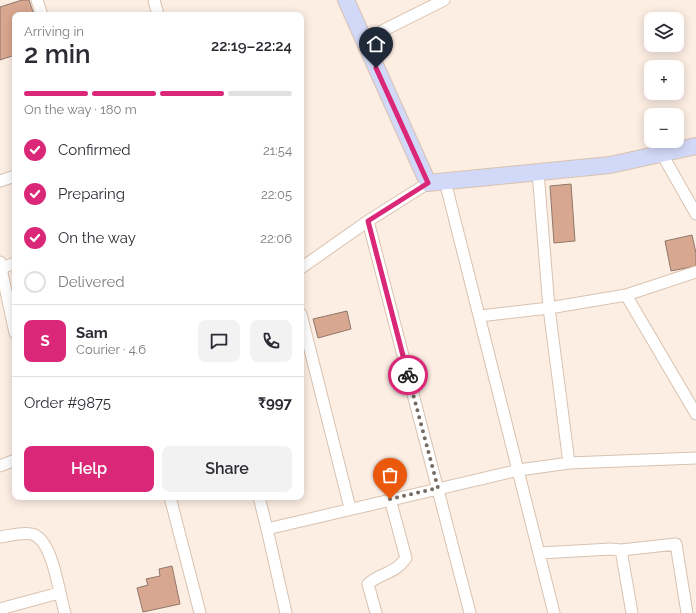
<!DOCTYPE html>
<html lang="en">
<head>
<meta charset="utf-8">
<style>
	body { margin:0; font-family:Raleway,sans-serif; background:#f2f2f3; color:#2b2b33; height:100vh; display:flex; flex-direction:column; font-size:15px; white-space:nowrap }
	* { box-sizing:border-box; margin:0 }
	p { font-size:13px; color:#7c7c81 }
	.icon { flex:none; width:22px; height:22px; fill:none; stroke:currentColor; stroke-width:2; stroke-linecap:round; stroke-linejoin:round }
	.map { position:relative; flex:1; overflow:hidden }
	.panel { position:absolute; left:12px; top:12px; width:292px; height:488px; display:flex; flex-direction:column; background:#fff; border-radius:8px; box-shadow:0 2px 10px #0003 }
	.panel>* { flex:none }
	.fabs { position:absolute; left:644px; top:12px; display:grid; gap:8px }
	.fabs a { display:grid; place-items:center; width:40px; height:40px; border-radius:8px; background:#fff; box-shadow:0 2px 10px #0003; font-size:20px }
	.pin { position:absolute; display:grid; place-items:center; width:34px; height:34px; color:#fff; margin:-41px -17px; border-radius:50% 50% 50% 0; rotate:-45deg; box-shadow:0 0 4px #0007 }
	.pin .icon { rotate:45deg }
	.courier { position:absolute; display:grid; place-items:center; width:40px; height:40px; margin:-20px; border:3px solid #db2777; border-radius:50%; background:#fff; color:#222; box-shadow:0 1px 5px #0007 }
	.summary em { font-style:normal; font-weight:600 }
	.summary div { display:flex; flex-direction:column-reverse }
	.summary { display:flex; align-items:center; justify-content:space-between; height:68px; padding:0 12px }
	h1 { font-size:26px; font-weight:600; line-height:30px }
	.bar { display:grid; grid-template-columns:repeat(4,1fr); gap:6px 4px; align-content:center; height:48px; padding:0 12px }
	.bar i { height:5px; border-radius:3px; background:#e1e1e2 }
	.bar .active { background:#db2777 }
	.bar p { grid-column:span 4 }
	.line { display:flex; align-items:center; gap:10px; padding:0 12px; border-top:1px solid #e1e1e2 }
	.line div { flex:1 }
	.round { display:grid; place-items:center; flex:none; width:42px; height:42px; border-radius:8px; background:#f2f2f3 }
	ol { padding:0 12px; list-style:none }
	li { display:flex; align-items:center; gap:12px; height:44px }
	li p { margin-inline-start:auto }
	li .icon { padding:4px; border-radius:50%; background:#db2777; color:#fff; stroke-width:4 }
	li:last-child { color:#7c7c81 }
	li i { width:22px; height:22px; border:2px solid #e1e1e2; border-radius:50% }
	.action { display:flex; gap:8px; margin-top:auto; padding:8px 12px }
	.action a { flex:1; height:46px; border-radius:8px; background:#db2777; color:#fff; font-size:16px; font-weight:600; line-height:46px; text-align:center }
	.action a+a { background:#f2f2f3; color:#2b2b33 }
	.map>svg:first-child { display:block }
	.building { fill:#d8a78f; stroke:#90776b }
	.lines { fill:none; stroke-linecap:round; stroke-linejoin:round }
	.street-casing { stroke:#d9c2af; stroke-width:13 }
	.secondary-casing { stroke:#d9c2af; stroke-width:18 }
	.street { stroke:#fff; stroke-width:11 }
	.secondary { stroke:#d2d8f8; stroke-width:16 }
	.done { stroke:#766b63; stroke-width:4; stroke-dasharray:0 7.2 }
	.route { stroke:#db2777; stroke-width:5 }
</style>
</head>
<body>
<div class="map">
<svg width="696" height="613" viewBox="0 0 696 613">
	<rect width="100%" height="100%" fill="#fdeee3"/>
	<path class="building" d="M22 0H29L34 15H15V55L0 60V7Z
		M571 184 575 241 554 243 550 186Z
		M692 235 696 253V266L671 271 665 241Z
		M347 311 351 329 318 338 313 319Z
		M172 566 180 604 143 612 137 588 148 585 146 579 160 576 159 569Z"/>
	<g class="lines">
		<defs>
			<path id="street" d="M37 0 42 15
				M154 0 158 15
				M364 40 444 0
				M662 154 696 214
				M538 172 549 308 569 463
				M0 181 15 176
				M445 181 554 613
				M428 183 368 221 470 613
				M0 262 1 268 15 263
				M1 268 15 333
				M301 268 368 221
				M696 272 626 295 696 414
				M301 314 350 508
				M480 316 549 308 626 295
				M0 466 15 460
				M170 497 200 613
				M259 497 267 529
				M0 537C9 536 22 532 31 534 53 537 59 595 65 613
				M621 550 632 613
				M540 553 611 549 621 550 676 544 687 613
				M0 609 59 593
				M286 613 267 529 519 470 569 463 696 458
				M376 613 368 584C381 572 394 575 406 558L390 499"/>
			<path id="secondary" d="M346 0 428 183 610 165 696 146"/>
		</defs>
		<use href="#street" class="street-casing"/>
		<use href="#secondary" class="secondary-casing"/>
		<use href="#street" class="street"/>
		<use href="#secondary" class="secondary"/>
	</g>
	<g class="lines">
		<path class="done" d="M390 499 438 488 408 375"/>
		<path class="route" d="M376 68 428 183 368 221 408 375"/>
	</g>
</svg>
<div class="fabs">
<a><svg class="icon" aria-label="layers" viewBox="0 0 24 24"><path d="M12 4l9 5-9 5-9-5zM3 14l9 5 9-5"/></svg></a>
<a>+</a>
<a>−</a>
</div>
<div class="pin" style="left:390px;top:499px;background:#ea580c"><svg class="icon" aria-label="bag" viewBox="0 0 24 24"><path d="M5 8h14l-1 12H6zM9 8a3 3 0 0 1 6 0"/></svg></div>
<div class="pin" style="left:376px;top:68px;background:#1f2937"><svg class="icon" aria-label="home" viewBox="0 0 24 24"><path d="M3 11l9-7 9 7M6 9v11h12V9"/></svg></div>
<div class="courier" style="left:408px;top:375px"><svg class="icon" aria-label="bike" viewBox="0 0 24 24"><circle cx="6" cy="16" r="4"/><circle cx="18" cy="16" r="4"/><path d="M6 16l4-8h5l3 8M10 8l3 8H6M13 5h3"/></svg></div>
<section class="panel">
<div class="summary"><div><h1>2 min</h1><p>Arriving in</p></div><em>22:19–22:24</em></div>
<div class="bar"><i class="active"></i><i class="active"></i><i class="active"></i><i></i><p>On the way · 180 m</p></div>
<ol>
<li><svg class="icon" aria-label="check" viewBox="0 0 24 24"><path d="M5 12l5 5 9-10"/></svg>Confirmed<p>21:54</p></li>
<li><svg class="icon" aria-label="check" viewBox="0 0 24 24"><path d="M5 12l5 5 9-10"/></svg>Preparing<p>22:05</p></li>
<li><svg class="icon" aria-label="check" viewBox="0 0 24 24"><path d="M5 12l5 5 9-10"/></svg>On the way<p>22:06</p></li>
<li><i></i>Delivered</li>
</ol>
<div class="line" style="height:72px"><b class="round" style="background:#db2777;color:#fff">S</b><div><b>Sam</b><p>Courier · 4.6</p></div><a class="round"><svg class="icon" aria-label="chat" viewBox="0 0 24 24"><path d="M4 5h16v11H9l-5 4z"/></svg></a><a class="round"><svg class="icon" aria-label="phone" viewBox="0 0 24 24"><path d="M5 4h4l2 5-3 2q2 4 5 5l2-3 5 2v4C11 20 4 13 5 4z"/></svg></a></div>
<div class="line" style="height:52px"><div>Order #9875</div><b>₹997</b></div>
<div class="action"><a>Help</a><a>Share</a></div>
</section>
</div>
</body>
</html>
